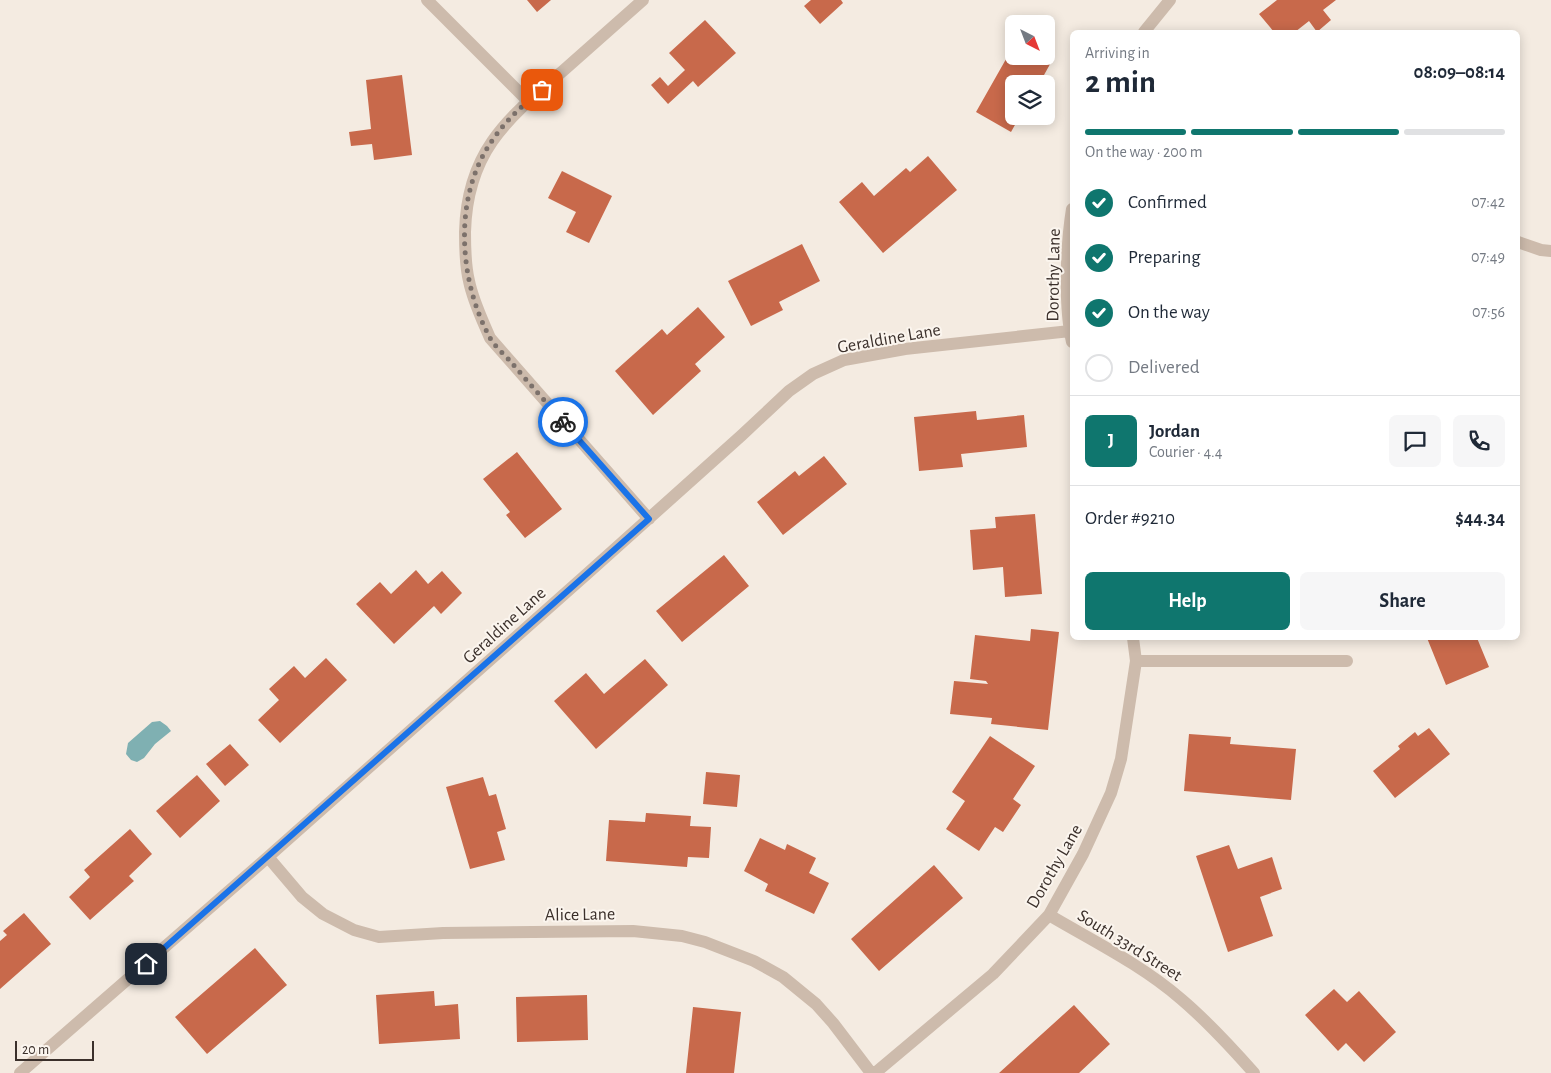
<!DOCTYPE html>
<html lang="en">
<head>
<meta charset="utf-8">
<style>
	body { margin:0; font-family:"Alegreya Sans",sans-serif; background:#f6f6f7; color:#1f2937; height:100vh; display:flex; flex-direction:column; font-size:19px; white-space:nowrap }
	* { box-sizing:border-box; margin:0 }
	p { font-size:16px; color:#747a83 }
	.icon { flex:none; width:28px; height:28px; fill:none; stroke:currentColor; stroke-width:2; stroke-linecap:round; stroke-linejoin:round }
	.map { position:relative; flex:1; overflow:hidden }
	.sheet { position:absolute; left:1070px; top:30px; width:450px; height:610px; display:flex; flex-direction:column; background:#fff; border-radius:8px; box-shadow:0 2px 12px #0003 }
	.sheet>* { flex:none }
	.needle { width:32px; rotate:138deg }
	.fabs { position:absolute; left:1005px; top:15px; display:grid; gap:10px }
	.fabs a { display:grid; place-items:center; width:50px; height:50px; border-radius:8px; background:#fff; box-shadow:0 2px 12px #0003; font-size:25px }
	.scale { position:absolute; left:15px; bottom:12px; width:79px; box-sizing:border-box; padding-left:5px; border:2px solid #3b302b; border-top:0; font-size:14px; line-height:18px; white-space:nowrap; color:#3b302b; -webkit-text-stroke:4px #fbf5ee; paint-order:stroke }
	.pin { position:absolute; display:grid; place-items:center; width:42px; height:42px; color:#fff; margin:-21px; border-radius:10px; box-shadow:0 2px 8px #0006 }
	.courier { position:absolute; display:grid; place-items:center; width:50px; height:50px; margin:-25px; border:4px solid #1a73e8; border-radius:50%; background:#fff; color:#222; box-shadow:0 1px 6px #0007 }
	.headline em { font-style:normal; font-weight:600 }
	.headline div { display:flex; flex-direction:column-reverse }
	.headline { display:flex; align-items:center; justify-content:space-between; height:85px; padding:0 15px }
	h1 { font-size:32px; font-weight:600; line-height:38px }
	.bar { display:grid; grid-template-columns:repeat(4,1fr); gap:8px 5px; align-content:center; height:60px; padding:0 15px }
	.bar i { height:6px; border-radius:4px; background:#e0e1e3 }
	.bar .current { background:#0f766e }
	.bar p { grid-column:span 4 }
	.line { display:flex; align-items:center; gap:12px; padding:0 15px; border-top:1px solid #e0e1e3 }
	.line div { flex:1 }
	.round { display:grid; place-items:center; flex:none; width:52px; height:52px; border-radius:8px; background:#f6f6f7 }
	ol { padding:0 15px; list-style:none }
	li { display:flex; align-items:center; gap:15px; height:55px }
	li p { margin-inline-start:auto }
	li .icon { padding:5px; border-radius:50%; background:#0f766e; color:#fff; stroke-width:4 }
	li:last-child { color:#747a83 }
	li i { width:28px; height:28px; border:2px solid #e0e1e3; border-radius:50% }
	.action { display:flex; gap:10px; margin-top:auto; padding:10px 15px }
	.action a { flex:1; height:58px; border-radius:8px; background:#0f766e; color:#fff; font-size:20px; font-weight:600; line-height:58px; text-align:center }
	.action a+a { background:#f6f6f7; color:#1f2937 }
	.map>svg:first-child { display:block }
	.water { fill:#7fb0b2 }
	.building { fill:#c8694b }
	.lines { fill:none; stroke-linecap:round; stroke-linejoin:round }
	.service { stroke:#cdbbac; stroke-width:12 }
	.minor { stroke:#cdbbac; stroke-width:12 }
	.done { stroke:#7c716b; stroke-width:5; stroke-dasharray:0 9 }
	.route { stroke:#1a73e8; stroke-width:6 }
	.labels { text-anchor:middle; stroke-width:4; stroke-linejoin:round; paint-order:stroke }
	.street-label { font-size:18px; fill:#3b302b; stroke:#fbf5ee }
</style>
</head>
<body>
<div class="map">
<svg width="1551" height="1073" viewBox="0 0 1551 1073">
	<rect width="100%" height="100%" fill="#f4ebe1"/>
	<path class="water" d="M160 721 167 726 171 731 155 744 144 758 137 762 131 760 126 754 128 743 152 722Z"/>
	<path class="building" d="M527 0H551L537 12Z
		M811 0H841L843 3 820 24 804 6Z
		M1277 0H1336L1323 10 1331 20 1317 32 1309 21 1295 32H1274L1259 14Z
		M705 20 736 53 698 87 693 81 668 104 651 85 660 77 668 86 685 70 669 53Z
		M1014 45V56H1046V52L1054 57 1039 84H1014V116H1020L1011 132 976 112Z
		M402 75 412 155 374 160 372 144 351 146 349 132 371 129 366 80Z
		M928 156 957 190 883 253 839 202 862 182 874 196 906 168 910 172Z
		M562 171 612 196 589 243 566 232 576 212 548 198Z
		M802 244 820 281 779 302 783 310 751 326 728 281Z
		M698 307 725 337 695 364 701 371 653 415 615 371 662 329 667 335Z
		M976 411 977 420 1024 415 1027 447 961 454 963 467 919 471 914 417Z
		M517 452 562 509 525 538 506 515 510 512 483 479Z
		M824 456 847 484 783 535 757 502 795 471 799 476Z
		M1035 514 1042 594 1005 597 1003 567 973 570 970 530 996 528 995 517Z
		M724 555 749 586 682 642 656 611Z
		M416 570 428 584 442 571 462 593 441 614 434 606 394 644 356 604 380 582 391 594Z
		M1031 629 1059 632 1048 730 991 724 992 718 950 714 954 681 988 684 986 681 970 679 975 635 1030 641Z
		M1427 638H1477L1489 667 1446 685Z
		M326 658 347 680 280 743 258 720 279 700 269 689 294 666 305 678Z
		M645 659 668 685 596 749 554 701 586 673 604 694Z
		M1429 728 1450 754 1395 798 1373 771 1400 749 1398 746 1415 732 1418 736Z
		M1189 734 1231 737 1230 744 1296 749 1291 800 1184 791Z
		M990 736 1035 766 1013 799 1021 805 1003 832 995 827 979 851 946 829 965 801 952 792Z
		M230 744 249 765 225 786 206 764Z
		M706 772 740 775 737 807 703 804Z
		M197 775 220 801 180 838 156 811Z
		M483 777 489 796 496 794 506 829 497 832 505 860 470 869 446 787Z
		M646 813 691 816 690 826 711 827 709 858 688 857 687 867 606 861 609 820 645 822Z
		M130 829 152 854 129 876 134 881 90 920 69 897 90 877 84 870Z
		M760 838 785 850 787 844 816 858 809 873 829 883 814 914 765 891 768 884 744 871Z
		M1229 845 1238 869 1272 857 1282 889 1260 897 1273 936 1228 952 1196 856Z
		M934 865 963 898 879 971 851 939Z
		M24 913 51 944 0 989V941L7 935 3 931Z
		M255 948 287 985 207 1054 175 1017Z
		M1334 989 1347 1002 1359 991 1396 1032 1364 1062 1346 1043 1338 1051 1305 1015Z
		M434 991 435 1006 458 1004 460 1039 379 1044 376 995Z
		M587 995 588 1040 517 1042 516 997Z
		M1074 1005 1110 1044 1079 1073H999Z
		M693 1007 741 1012 734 1073H686Z"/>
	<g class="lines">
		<path class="service" d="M1518 242 1541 250 1551 251"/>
		<path class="minor" d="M427 0 528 101
			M643 0C617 23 590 47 564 70 507 119 467 151 465 232 465 248 465 265 469 281 473 301 482 319 490 338L649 519
			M1144 32 1170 0
			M1072 209C1066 246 1064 306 1072 342
			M1136 661H1347
			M268 857 302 897 323 914 354 930 379 937 443 933 633 931 682 936 705 942 754 961 783 977 816 1004 833 1023 871 1073
			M1049 915C1093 941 1142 965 1181 999 1207 1021 1231 1047 1254 1073
			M20 1073 268 857 588 573 742 435 789 391 813 374 844 360 905 349 1070 331
			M875 1073 993 974 1049 915 1083 854 1111 793 1121 759 1136 661 1133 638"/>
	</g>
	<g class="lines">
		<path class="done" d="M542 90C524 104 507 119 494 138 453 193 458 278 489 336 494 346 504 354 511 362 528 382 546 402 563 422"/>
		<path class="route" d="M146 964 649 519 563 422"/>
	</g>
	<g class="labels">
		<g class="street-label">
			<text transform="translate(1053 275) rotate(-89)" y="6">Dorothy Lane</text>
			<text transform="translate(889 338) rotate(-10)" y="6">Geraldine Lane</text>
			<text transform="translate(504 625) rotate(-42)" y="6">Geraldine Lane</text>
			<text transform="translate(1054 866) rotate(-60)" y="6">Dorothy Lane</text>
			<text transform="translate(580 914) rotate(-1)" y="6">Alice Lane</text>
			<text transform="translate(1130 945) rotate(32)" y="6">South 33rd Street</text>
		</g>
	</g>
</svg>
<div class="fabs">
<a><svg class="needle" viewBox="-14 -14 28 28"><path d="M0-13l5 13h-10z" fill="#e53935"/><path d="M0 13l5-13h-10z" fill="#747a83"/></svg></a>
<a><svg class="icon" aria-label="layers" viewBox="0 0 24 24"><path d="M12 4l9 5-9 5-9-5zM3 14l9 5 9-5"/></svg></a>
</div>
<div class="scale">20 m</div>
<div class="pin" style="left:542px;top:90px;background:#ea580c"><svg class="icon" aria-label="bag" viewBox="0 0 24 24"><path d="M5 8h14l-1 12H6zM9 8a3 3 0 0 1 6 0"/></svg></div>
<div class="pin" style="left:146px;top:964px;background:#1f2937"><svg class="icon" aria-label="home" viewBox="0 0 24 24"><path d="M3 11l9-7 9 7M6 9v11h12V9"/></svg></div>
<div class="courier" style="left:563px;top:422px"><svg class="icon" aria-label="bike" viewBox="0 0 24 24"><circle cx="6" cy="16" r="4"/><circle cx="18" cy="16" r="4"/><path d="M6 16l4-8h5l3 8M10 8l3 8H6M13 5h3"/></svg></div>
<section class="sheet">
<div class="headline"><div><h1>2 min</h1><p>Arriving in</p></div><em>08:09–08:14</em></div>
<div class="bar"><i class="current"></i><i class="current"></i><i class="current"></i><i></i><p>On the way · 200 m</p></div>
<ol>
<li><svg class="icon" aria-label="check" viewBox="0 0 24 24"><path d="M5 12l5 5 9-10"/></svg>Confirmed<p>07:42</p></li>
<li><svg class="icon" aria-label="check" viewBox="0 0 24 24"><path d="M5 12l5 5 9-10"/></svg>Preparing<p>07:49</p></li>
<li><svg class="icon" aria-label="check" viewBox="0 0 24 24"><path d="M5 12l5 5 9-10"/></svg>On the way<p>07:56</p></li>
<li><i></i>Delivered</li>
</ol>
<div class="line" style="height:90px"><b class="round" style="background:#0f766e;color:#fff">J</b><div><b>Jordan</b><p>Courier · 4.4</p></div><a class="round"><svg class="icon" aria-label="chat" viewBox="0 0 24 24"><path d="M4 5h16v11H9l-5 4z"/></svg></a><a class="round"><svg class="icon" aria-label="phone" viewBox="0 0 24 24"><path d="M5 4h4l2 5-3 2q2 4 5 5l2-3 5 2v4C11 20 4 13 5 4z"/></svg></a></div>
<div class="line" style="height:65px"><div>Order #9210</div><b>$44.34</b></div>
<div class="action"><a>Help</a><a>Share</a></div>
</section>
</div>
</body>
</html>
